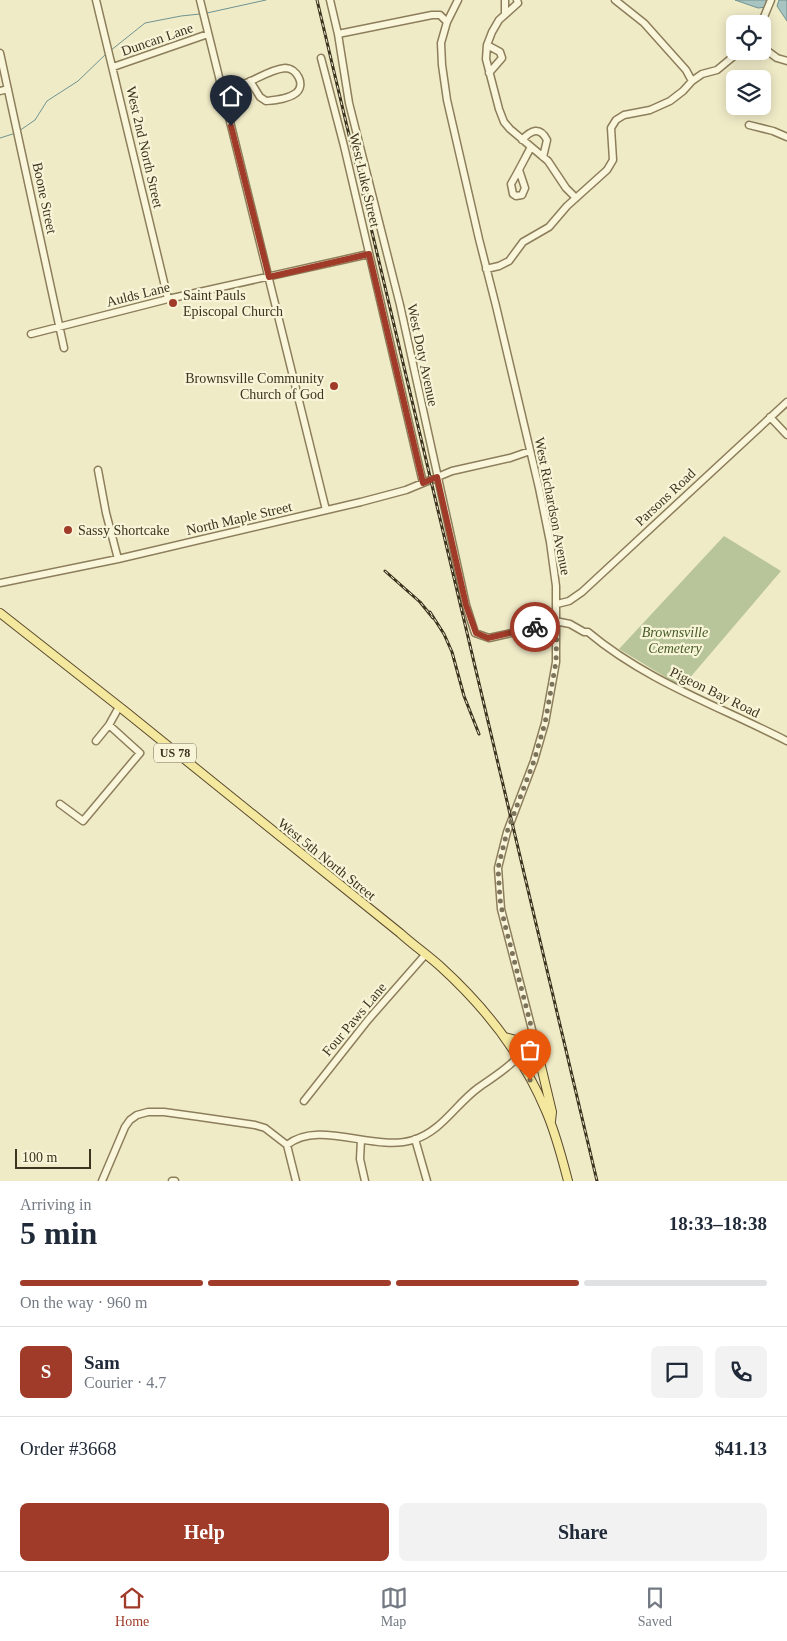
<!DOCTYPE html>
<html lang="en">
<head>
<meta charset="utf-8">
<style>
	body { margin:0; font-family:"Times New Roman",serif; background:#f2f2f3; color:#1f2937; height:100vh; display:flex; flex-direction:column; font-size:19px; white-space:nowrap }
	* { box-sizing:border-box; margin:0 }
	p { font-size:16px; color:#747a83 }
	.icon { flex:none; width:28px; height:28px; fill:none; stroke:currentColor; stroke-width:2; stroke-linecap:round; stroke-linejoin:round }
	.map { position:relative; height:1181px; overflow:hidden }
	.sheet { display:flex; flex-direction:column; background:#fff; flex:1 }
	.sheet>* { flex:none }
	.buttons { position:absolute; left:726px; top:15px; display:grid; gap:10px }
	.buttons a { display:grid; place-items:center; width:45px; height:45px; border-radius:8px; background:#fff; box-shadow:0 2px 12px #0003; font-size:25px }
	.scale { position:absolute; left:15px; bottom:12px; width:76px; box-sizing:border-box; padding-left:5px; border:2px solid #3d331f; border-top:0; font-size:14px; line-height:18px; white-space:nowrap; color:#3d331f; -webkit-text-stroke:4px #f7f4d7; paint-order:stroke }
	.pin { position:absolute; display:grid; place-items:center; width:42px; height:42px; color:#fff; margin:-51px -21px; border-radius:50% 50% 50% 0; rotate:-45deg; box-shadow:0 0 5px #0007 }
	.pin .icon { rotate:45deg }
	.courier { position:absolute; display:grid; place-items:center; width:50px; height:50px; margin:-25px; border:4px solid #9f3b28; border-radius:50%; background:#fff; color:#222; box-shadow:0 1px 6px #0007 }
	.summary em { font-style:normal; font-weight:700 }
	.summary div { display:flex; flex-direction:column-reverse }
	.summary { display:flex; align-items:center; justify-content:space-between; height:85px; padding:0 20px }
	h1 { font-size:32px; font-weight:700; line-height:38px }
	.bar { display:grid; grid-template-columns:repeat(4,1fr); gap:8px 5px; align-content:center; height:60px; padding:0 20px }
	.bar i { height:6px; border-radius:4px; background:#e0e1e3 }
	.bar .selected { background:#9f3b28 }
	.bar p { grid-column:span 4 }
	.line { display:flex; align-items:center; gap:12px; padding:0 20px; border-top:1px solid #e0e1e3 }
	.line div { flex:1 }
	.round { display:grid; place-items:center; flex:none; width:52px; height:52px; border-radius:8px; background:#f2f2f3 }
	.action { display:flex; gap:10px; margin-top:auto; padding:10px 20px }
	.action a { flex:1; height:58px; border-radius:8px; background:#9f3b28; color:#fff; font-size:20px; font-weight:700; line-height:58px; text-align:center }
	.action a+a { background:#f2f2f3; color:#1f2937 }
	.dock { display:flex; justify-content:space-around; align-items:center; height:70px; border-top:1px solid #e0e1e3; background:#fff; font-size:14px; color:#747a83 }
	.dock a { display:grid; justify-items:center; gap:2px }
	.dock .selected { color:#9f3b28 }
	.map>svg:first-child { display:block }
	.cemetery { fill:#b8c499 }
	.water { fill:#a8c4c1; stroke:#6e9390 }
	.lines { fill:none; stroke-linecap:round; stroke-linejoin:round }
	.stream { stroke:#6e9390; stroke-width:1 }
	.minor-casing { stroke:#8d7e5b; stroke-width:9 }
	.major-casing { stroke:#5b4b2f; stroke-width:10 }
	.minor { stroke:#faf6db; stroke-width:6 }
	.major { stroke:#f4e89e; stroke-width:8 }
	.rail-casing { stroke:#3d331f; stroke-width:3 }
	.rail { stroke:#f7f4d7; stroke-width:1; stroke-dasharray:4; stroke-linecap:butt }
	.done { stroke:#7c735a; stroke-width:5; stroke-dasharray:0 9 }
	.route { stroke:#9f3b28; stroke-width:6 }
	.poi-dot { fill:#9f3b28; stroke:#f7f4d7; stroke-width:2 }
	.labels { text-anchor:middle; stroke-width:4.5; stroke-linejoin:round; paint-order:stroke }
	.shield { fill:#f7f4d7; stroke:#756d56; stroke-width:1 }
	.shield-label { font-size:12px; font-weight:bold; fill:#3d331f }
	.street-label { font-size:14px; fill:#3d331f; stroke:#f7f4d7 }
	.poi-label { font-size:14px; fill:#3d331f; stroke:#f7f4d7; text-anchor:start }
	.park-label { font-size:14px; font-style:italic; fill:#445a25; stroke:#f7f4d7 }
</style>
</head>
<body>
<div class="map">
<svg width="787" height="1181" viewBox="0 0 787 1181">
	<rect width="100%" height="100%" fill="#f0ebc7"/>
	<path class="cemetery" d="M724 536 781 571 682 687 619 649Z"/>
	<path class="water" d="M735 0H768L767 7 758 8Z
		M779 0H787V21L777 6Z"/>
	<g class="lines">
		<path class="stream" d="M207 13 266 0
			M110 51 145 23 181 16 200 14
			M19 131 35 120 47 101 78 81 107 53
			M0 138 16 133"/>
		<defs>
			<path id="minor" d="M96 0 168 299
				M200 0 326 510
				M330 0 338 34 349 103 400 305 466 605 475 633 489 638 560 622 570 624 584 632H588C646 681 721 707 787 741
				M458 0 447 22 441 43 442 65 447 100 479 239 496 306 539 488 550 542 556 586V662L545 723 534 761 507 832 498 868 501 909 536 1045 531 1055 518 1058
				M517 0 518 3 499 20 492 32 487 45 486 59 499 109 504 122 510 129 548 161 566 188 576 198
				M615 0 644 23 686 70 692 81
				M505 13V0
				M761 24 771 0
				M338 34 432 15H440L447 22
				M487 45 500 52 502 58 489 73
				M762 47 777 58 787 61
				M0 53 64 348
				M321 58 344 146 423 483
				M113 67 208 34
				M222 89C231 87 240 85 249 82 260 77 273 69 285 68 297 68 306 85 296 93 288 99 276 100 266 101L260 97 250 81
				M0 91 8 89
				M749 125 773 131 787 137
				M522 140C531 130 540 126 547 140L543 157
				M519 170 525 188 522 195 516 196 513 194 511 184C518 172 524 160 531 147
				M486 269 499 266 509 261 523 242 549 227 567 206 607 170 613 160 611 128 616 120 624 115 650 110 670 101 683 91 692 81 702 74 717 70 740 51
				M31 334 168 299 369 254
				M770 417 787 435
				M98 470 106 513 118 559
				M0 583 118 559 361 502 406 490 452 471 510 458 530 451
				M557 604 569 601 582 592 787 402
				M96 741 109 725 119 707
				M60 804 83 821 140 753 109 725
				M304 1101 368 1020 425 955
				M415 1139 427 1181
				M361 1140 360 1159 365 1181
				M287 1145C319 1119 373 1152 413 1140 441 1132 456 1104 478 1088 499 1073 522 1061 530 1035
				M102 1181 125 1127 130 1120 137 1115 148 1112H164L200 1117 255 1125 265 1128 287 1145 296 1181
				M172 1181H175"/>
			<path id="major" d="M0 613 126 712 400 933C413 945 428 955 441 967 486 1008 523 1056 546 1111 556 1134 562 1158 568 1181
				M505 1037 520 1041 530 1036
				M536 1045 552 1112 551 1121"/>
		</defs>
		<use href="#minor" class="minor-casing"/>
		<use href="#major" class="major-casing"/>
		<use href="#minor" class="minor"/>
		<use href="#major" class="major"/>
		<defs>
			<path id="rail" d="M317 0 597 1181
				M385 571 420 602 433 618
				M430 612 444 634 452 652 464 696 479 734"/>
		</defs>
		<use href="#rail" class="rail-casing"/>
		<use href="#rail" class="rail"/>
	</g>
	<g class="lines">
		<path class="done" d="M530 1080 518 1058 531 1055 536 1045 504 921 500 899 498 868 507 832 534 761 545 723 556 662 557 623 535 627"/>
		<path class="route" d="M231 126 269 277 369 254 423 483 437 477 466 605 476 633 488 638 535 627"/>
	</g>
	<g class="poi-dot">
		<circle cx="173" cy="303" r="5"/>
		<circle cx="334" cy="386" r="5"/>
		<circle cx="68" cy="530" r="5"/>
	</g>
	<g class="labels">
		<rect class="shield" x="154" y="743.5" width="42" height="19" rx="4"/>
		<g class="shield-label">
			<text x="175" y="757">US 78</text>
		</g>
		<g class="street-label">
			<text transform="translate(157 39) rotate(-19)" y="5">Duncan Lane</text>
			<text transform="translate(145 147) rotate(77)" y="5">West 2nd North Street</text>
			<text transform="translate(365 180) rotate(77)" y="5">West Luke Street</text>
			<text transform="translate(45 198) rotate(78)" y="5">Boone Street</text>
			<text transform="translate(138 294) rotate(-14)" y="5">Aulds Lane</text>
			<text transform="translate(423 355) rotate(78)" y="5">West Doty Avenue</text>
			<text transform="translate(665 497) rotate(-43)" y="5">Parsons Road</text>
			<text transform="translate(553 506) rotate(79)" y="5">West Richardson Avenue</text>
			<text transform="translate(239 518) rotate(-13)" y="5">North Maple Street</text>
			<text transform="translate(715 692) rotate(26)" y="5">Pigeon Bay Road</text>
			<text transform="translate(327 859) rotate(39)" y="5">West 5th North Street</text>
			<text transform="translate(354 1019) rotate(-50)" y="5">Four Paws Lane</text>
		</g>
		<g class="poi-label">
			<text x="183" y="300">Saint Pauls<tspan x="183" dy="16">Episcopal Church</tspan></text>
			<text x="324" y="383" text-anchor="end">Brownsville Community<tspan x="324" dy="16">Church of God</tspan></text>
			<text x="78" y="535">Sassy Shortcake</text>
		</g>
		<g class="park-label">
			<text x="675" y="637">Brownsville<tspan x="675" dy="16">Cemetery</tspan></text>
		</g>
	</g>
</svg>
<div class="buttons">
<a><svg class="icon" aria-label="locate" viewBox="0 0 24 24"><circle cx="12" cy="12" r="6"/><path d="M12 2v4M12 18v4M2 12h4M18 12h4"/></svg></a>
<a><svg class="icon" aria-label="layers" viewBox="0 0 24 24"><path d="M12 4l9 5-9 5-9-5zM3 14l9 5 9-5"/></svg></a>
</div>
<div class="scale">100 m</div>
<div class="pin" style="left:530px;top:1080px;background:#ea580c"><svg class="icon" aria-label="bag" viewBox="0 0 24 24"><path d="M5 8h14l-1 12H6zM9 8a3 3 0 0 1 6 0"/></svg></div>
<div class="pin" style="left:231px;top:126px;background:#1f2937"><svg class="icon" aria-label="home" viewBox="0 0 24 24"><path d="M3 11l9-7 9 7M6 9v11h12V9"/></svg></div>
<div class="courier" style="left:535px;top:627px"><svg class="icon" aria-label="bike" viewBox="0 0 24 24"><circle cx="6" cy="16" r="4"/><circle cx="18" cy="16" r="4"/><path d="M6 16l4-8h5l3 8M10 8l3 8H6M13 5h3"/></svg></div>
</div>
<section class="sheet">
<div class="summary"><div><h1>5 min</h1><p>Arriving in</p></div><em>18:33–18:38</em></div>
<div class="bar"><i class="selected"></i><i class="selected"></i><i class="selected"></i><i></i><p>On the way · 960 m</p></div>
<div class="line" style="height:90px"><b class="round" style="background:#9f3b28;color:#fff">S</b><div><b>Sam</b><p>Courier · 4.7</p></div><a class="round"><svg class="icon" aria-label="chat" viewBox="0 0 24 24"><path d="M4 5h16v11H9l-5 4z"/></svg></a><a class="round"><svg class="icon" aria-label="phone" viewBox="0 0 24 24"><path d="M5 4h4l2 5-3 2q2 4 5 5l2-3 5 2v4C11 20 4 13 5 4z"/></svg></a></div>
<div class="line" style="height:65px"><div>Order #3668</div><b>$41.13</b></div>
<div class="action"><a>Help</a><a>Share</a></div>
</section>
<nav class="dock">
<a class="selected"><svg class="icon" aria-label="home" viewBox="0 0 24 24"><path d="M3 11l9-7 9 7M6 9v11h12V9"/></svg>Home</a>
<a><svg class="icon" aria-label="map" viewBox="0 0 24 24"><path d="M3 6l6-2 6 2 6-2v14l-6 2-6-2-6 2zM9 4v14M15 6v14"/></svg>Map</a>
<a><svg class="icon" aria-label="saved" viewBox="0 0 24 24"><path d="M7 4h10v16l-5-4-5 4z"/></svg>Saved</a>
</nav>
</body>
</html>
